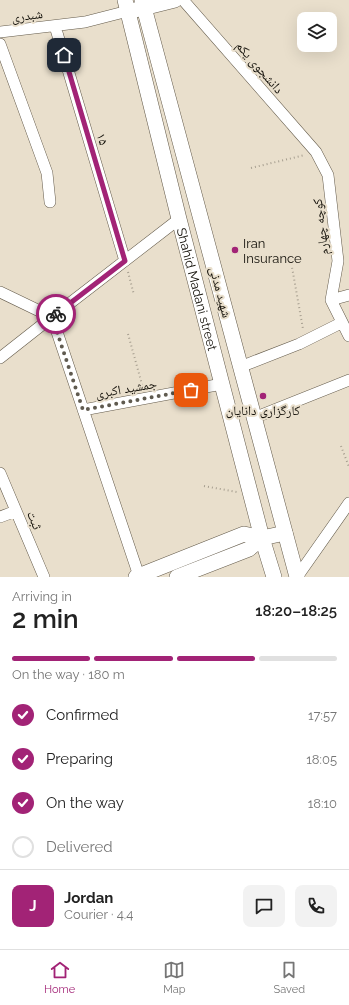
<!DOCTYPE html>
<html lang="en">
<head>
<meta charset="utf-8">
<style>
	body { margin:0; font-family:Raleway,"Noto Naskh Arabic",sans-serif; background:#f2f2f2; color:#222; height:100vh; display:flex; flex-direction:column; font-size:15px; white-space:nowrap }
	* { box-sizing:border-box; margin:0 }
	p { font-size:13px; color:#767676 }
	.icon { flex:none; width:22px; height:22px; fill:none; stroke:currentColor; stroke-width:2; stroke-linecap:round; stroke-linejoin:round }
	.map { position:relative; height:577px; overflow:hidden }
	.panel { display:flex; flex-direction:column; background:#fff; flex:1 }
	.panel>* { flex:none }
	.fabs { position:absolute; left:297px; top:12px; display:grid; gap:8px }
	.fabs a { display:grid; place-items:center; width:40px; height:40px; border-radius:8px; background:#fff; box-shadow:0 4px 16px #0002; font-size:20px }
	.pin { position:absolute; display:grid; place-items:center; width:34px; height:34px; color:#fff; margin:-17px; border-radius:8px; box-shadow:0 2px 6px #0006 }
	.courier { position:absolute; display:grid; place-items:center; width:40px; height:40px; margin:-20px; border:3px solid #a22376; border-radius:50%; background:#fff; color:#222; box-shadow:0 1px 5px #0007 }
	.summary em { font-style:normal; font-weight:600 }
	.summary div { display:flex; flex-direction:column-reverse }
	.summary { display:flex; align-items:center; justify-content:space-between; height:68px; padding:0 12px }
	h1 { font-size:26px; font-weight:600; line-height:30px }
	.bar { display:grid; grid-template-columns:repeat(4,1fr); gap:6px 4px; align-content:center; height:48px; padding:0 12px }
	.bar i { height:5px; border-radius:3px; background:#e0e0e0 }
	.bar .current { background:#a22376 }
	.bar p { grid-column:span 4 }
	.line { display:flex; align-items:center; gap:10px; padding:0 12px; border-top:1px solid #e0e0e0 }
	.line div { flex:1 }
	.round { display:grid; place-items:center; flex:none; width:42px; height:42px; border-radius:8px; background:#f2f2f2 }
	ol { padding:0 12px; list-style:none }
	li { display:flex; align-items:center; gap:12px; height:44px }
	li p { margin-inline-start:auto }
	li .icon { padding:4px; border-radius:50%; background:#a22376; color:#fff; stroke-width:4 }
	li:last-child { color:#767676 }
	li i { width:22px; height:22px; border:2px solid #e0e0e0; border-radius:50% }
	.tab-bar { display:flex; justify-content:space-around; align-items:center; height:56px; border-top:1px solid #e0e0e0; background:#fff; font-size:11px; color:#767676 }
	.tab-bar a { display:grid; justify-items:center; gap:2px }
	.tab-bar .current { color:#a22376 }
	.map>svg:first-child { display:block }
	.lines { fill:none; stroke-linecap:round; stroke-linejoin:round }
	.street-casing { stroke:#635a4a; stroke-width:12 }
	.secondary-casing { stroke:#635a4a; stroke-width:16 }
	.path { stroke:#a79f90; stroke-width:2; stroke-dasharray:1 3; stroke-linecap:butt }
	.street { stroke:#fff; stroke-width:11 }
	.secondary { stroke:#fff; stroke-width:15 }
	.done { stroke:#5f5a4f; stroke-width:4; stroke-dasharray:0 7.2 }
	.route { stroke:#a22376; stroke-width:5 }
	.poi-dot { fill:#a22376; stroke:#e9dfcc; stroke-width:1.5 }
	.labels { text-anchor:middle; stroke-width:4; stroke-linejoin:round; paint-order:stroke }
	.street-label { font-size:13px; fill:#15120b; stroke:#e9dfcc }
	.poi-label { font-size:13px; fill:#15120b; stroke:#e9dfcc; text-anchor:start }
</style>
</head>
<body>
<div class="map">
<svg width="349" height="577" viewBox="0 0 349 577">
	<rect width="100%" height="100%" fill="#e9dfcc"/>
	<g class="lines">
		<defs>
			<path id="street" d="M183 0 316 152 328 175 338 261 331 300
				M55 26 125 261
				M0 32 85 22 128 11
				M0 44 47 173 50 202
				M0 292 52 317 139 576
				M331 300 349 336
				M331 300 349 295
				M0 358 52 317 179 219
				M240 367 299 344 341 323
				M83 410 222 384
				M254 418 349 380
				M0 473 44 577
				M0 517 16 511
				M297 577 349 503"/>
			<g id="secondary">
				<path id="s1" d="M125 0 179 219 262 538 274 577"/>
				<path d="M142 0 297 577"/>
				<path d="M135 10 175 0"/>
				<path d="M136 577 244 534 262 538 285 533"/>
				<path d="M177 577 249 549 262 538"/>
			</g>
		</defs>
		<use href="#street" class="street-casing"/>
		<use href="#secondary" class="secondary-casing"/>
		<path class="path" d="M251 168 305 155
			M290 256 303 329
			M128 272 134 295
			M128 334 143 388
			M341 446 349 467
			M204 486 237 492"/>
		<use href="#street" class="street"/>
		<use href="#secondary" class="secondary"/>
	</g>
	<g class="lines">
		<path class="done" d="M56 314 52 317 83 410 191 390"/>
		<path class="route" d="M56 314 125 261 64 55"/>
	</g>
	<g class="poi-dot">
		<circle cx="235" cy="250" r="4"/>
		<circle cx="263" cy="396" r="4"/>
	</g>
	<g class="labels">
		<g class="street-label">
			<text transform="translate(27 15) rotate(-7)" y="5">شبدری</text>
			<text transform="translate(260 67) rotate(49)" y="5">دانشجوی یکم</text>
			<text transform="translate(103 139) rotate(73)" y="5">۱۵</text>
			<text transform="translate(320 227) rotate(-97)" y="5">کوچه چهارم</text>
			<text dy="5" stroke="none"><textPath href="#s1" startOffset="298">Shahid Madani street</textPath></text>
			<text transform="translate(221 292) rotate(75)" y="5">شهید مدنی</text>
			<text transform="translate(126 388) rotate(-10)" y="5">جمشید اکبری</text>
			<text transform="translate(35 520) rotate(67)" y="5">ثبت</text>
		</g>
		<g class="poi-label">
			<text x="243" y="248">Iran<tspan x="243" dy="15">Insurance</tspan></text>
			<text x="263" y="415" text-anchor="middle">کارگزاری دانایان</text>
		</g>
	</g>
</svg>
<div class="fabs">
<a><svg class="icon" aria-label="layers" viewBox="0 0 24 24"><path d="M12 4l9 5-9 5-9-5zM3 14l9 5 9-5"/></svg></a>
</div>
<div class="pin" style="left:191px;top:390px;background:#ea580c"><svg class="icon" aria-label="bag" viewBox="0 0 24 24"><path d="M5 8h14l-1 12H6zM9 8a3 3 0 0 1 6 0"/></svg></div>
<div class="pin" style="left:64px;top:55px;background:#1f2937"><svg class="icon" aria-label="home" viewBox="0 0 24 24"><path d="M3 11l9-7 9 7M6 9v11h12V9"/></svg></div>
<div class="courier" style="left:56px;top:314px"><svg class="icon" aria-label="bike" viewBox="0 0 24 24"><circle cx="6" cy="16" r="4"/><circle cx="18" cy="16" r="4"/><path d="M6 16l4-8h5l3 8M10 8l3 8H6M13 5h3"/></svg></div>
</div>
<section class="panel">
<div class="summary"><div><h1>2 min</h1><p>Arriving in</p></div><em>18:20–18:25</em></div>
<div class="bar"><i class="current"></i><i class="current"></i><i class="current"></i><i></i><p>On the way · 180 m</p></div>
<ol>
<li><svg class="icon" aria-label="check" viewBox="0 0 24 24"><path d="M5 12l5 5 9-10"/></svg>Confirmed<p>17:57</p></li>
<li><svg class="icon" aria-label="check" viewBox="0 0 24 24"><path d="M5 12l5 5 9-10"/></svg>Preparing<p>18:05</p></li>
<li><svg class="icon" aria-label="check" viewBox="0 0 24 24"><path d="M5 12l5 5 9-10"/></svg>On the way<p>18:10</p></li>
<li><i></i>Delivered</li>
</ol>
<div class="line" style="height:72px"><b class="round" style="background:#a22376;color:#fff">J</b><div><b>Jordan</b><p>Courier · 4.4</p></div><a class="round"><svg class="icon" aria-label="chat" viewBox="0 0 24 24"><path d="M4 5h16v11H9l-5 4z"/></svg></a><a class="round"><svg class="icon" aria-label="phone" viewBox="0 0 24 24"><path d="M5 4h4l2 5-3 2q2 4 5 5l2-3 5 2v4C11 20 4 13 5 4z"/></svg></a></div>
</section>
<nav class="tab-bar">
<a class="current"><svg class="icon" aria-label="home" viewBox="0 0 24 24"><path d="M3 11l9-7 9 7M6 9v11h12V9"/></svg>Home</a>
<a><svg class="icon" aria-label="map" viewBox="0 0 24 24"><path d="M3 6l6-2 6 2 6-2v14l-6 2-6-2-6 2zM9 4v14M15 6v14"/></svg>Map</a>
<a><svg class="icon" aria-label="saved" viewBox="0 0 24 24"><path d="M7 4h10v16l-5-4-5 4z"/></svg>Saved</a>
</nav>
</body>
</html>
